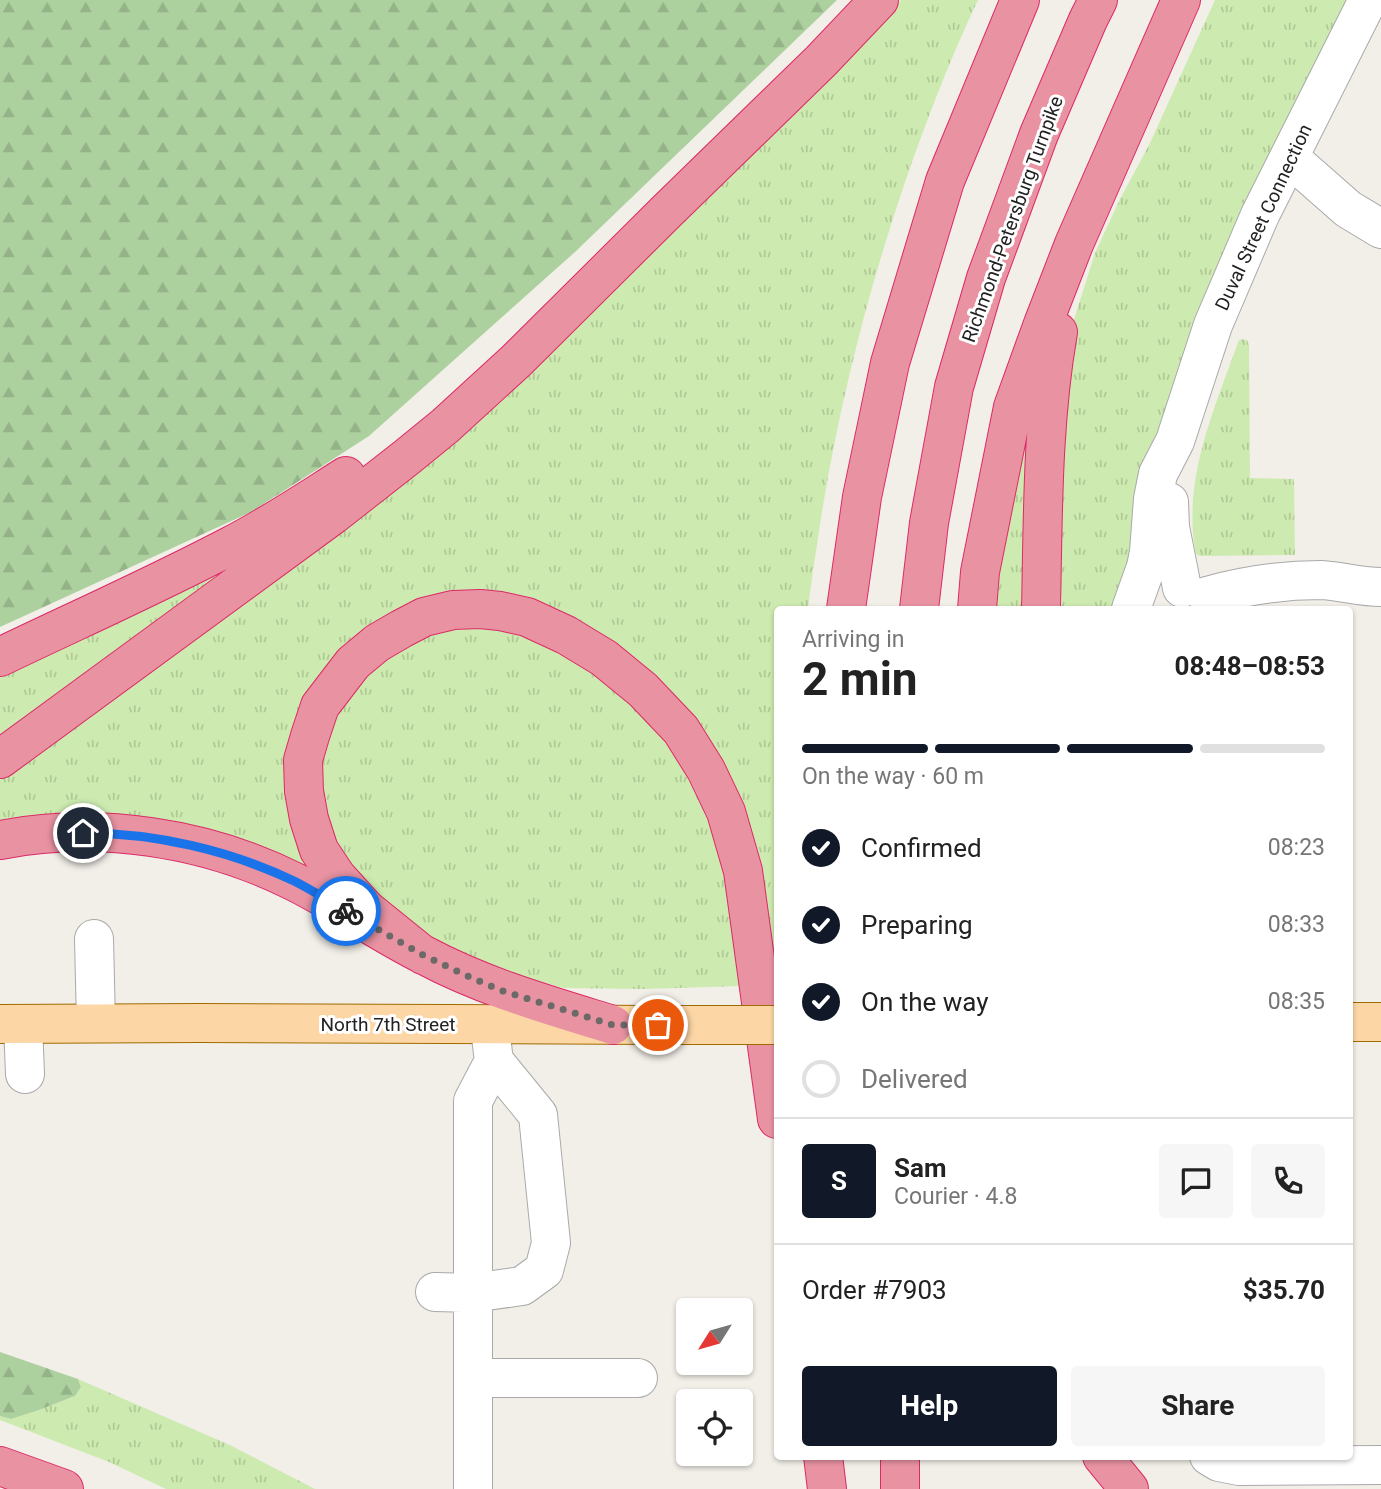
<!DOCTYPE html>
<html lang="en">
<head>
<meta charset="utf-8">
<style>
	body { margin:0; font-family:Roboto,sans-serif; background:#f6f6f6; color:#222; height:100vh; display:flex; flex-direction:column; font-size:26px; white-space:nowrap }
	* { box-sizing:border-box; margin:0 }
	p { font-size:23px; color:#767676 }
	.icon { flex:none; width:38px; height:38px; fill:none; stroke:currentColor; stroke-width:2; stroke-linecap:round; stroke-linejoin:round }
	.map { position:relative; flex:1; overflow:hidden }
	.drawer { position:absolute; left:774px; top:606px; width:579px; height:854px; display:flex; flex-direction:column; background:#fff; border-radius:7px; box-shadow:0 2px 5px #0004 }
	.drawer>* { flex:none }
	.needle { width:46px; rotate:233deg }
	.fabs { position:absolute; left:676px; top:1298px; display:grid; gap:14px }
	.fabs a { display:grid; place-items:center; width:77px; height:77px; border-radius:7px; background:#fff; box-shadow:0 2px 5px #0004; font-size:35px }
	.pin { position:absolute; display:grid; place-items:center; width:60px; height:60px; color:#fff; margin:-30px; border:4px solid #fff; border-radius:50%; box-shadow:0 2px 7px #0007 }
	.courier { position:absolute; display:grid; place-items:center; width:70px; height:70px; margin:-35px; border:5px solid #1a73e8; border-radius:50%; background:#fff; color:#222; box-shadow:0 2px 9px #0007 }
	.headline em { font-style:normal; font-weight:700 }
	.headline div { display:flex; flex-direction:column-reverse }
	.headline { display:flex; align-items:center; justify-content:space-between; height:119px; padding:0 28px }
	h1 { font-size:46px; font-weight:700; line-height:52px }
	.bar { display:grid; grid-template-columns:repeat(4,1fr); gap:10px 7px; align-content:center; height:84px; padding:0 28px }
	.bar i { height:9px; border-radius:5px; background:#e0e0e0 }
	.bar .active { background:#111827 }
	.bar p { grid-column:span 4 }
	.line { display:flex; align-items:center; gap:18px; padding:0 28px; border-top:2px solid #e0e0e0 }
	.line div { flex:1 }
	.round { display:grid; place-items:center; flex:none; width:74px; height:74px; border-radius:7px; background:#f6f6f6 }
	ol { padding:0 28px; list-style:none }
	li { display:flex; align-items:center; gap:21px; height:77px }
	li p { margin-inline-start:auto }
	li .icon { padding:7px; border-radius:50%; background:#111827; color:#fff; stroke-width:4 }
	li:last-child { color:#767676 }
	li i { width:38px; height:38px; border:4px solid #e0e0e0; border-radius:50% }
	.primary-button { display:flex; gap:14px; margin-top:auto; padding:14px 28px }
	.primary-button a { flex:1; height:80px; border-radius:7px; background:#111827; color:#fff; font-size:28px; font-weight:700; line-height:80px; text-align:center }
	.primary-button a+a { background:#f6f6f6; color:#222 }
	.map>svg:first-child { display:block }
	.grass { fill:url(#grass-tufts) }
	.forest { fill:url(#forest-firs) }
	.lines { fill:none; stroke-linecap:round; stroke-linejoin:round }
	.minor-casing { stroke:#a9a9a9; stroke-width:40 }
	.major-casing { stroke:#a06b00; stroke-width:40 }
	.highway-casing { stroke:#dc2a67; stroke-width:40 }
	.minor { stroke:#fff; stroke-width:38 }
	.major { stroke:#fcd6a4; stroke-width:38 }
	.highway { stroke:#e892a2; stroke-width:38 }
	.major-bridge-casing { stroke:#a06b00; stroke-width:40; stroke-linecap:butt }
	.major-bridge { stroke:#fcd6a4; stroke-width:38 }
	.done { stroke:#6b6a68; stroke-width:7; stroke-dasharray:0 12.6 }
	.route { stroke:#1a73e8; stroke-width:9 }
	.labels { text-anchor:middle; stroke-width:6; stroke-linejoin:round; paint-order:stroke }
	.street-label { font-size:19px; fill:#222; stroke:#fff }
</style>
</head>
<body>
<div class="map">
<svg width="1381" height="1489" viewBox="0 0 1381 1489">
	<defs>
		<pattern id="grass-tufts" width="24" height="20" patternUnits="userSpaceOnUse" patternTransform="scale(1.75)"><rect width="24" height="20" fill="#cdebb0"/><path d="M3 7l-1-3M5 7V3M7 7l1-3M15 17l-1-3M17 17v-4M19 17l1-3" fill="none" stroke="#b0c997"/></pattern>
		<pattern id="forest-firs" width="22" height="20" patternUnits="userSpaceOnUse" patternTransform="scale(1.75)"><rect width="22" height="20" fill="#add19e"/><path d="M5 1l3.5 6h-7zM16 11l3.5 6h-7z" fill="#95b388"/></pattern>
	</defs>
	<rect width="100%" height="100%" fill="#f2efe9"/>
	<path class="grass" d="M901 0H978C949 61 925 124 903 188 866 298 838 410 820 524 816 553 811 581 808 609H777V988L723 771 501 599 321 681 318 880 0 830V774L457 439C613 301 751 144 901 0Z
		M1215 0H1351L1197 314 1145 471 1138 521 1117 609H1062L1055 480 1070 332 1095 253 1119 201 1149 145Z
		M1242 339 1247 340 1249 345 1250 478 1294 479 1295 555 1200 556 1196 554 1195 549C1183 477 1215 407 1239 340Z
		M1032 387 1028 609H990Z
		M214 574 215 578 212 581 0 735V669Z
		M469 627 524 634 576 659 643 714 677 755 704 805 728 875 741 986 644 989 564 988 524 977 461 955 410 930 334 850 319 781 327 738 343 703 363 675 411 642 440 632Z
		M78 1379 232 1446 315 1489H166L109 1462 0 1420V1416L11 1419 39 1410 75 1396 81 1387Z"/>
	<path class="forest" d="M0 0H837L575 252 369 436 251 512 0 627Z
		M0 1352 78 1379 81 1387 75 1396 39 1410 11 1419 0 1416Z"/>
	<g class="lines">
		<defs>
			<path id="minor" d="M1290 158 1348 209 1381 229
				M1169 502 1170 527 1182 588
				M1207 596C1243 586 1284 580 1321 580 1341 581 1361 587 1381 587
				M1131 609 1146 567 1149 552 1153 499 1158 474 1175 441 1213 325 1260 215 1368 0
				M94 939 96 1023
				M23 1024 25 1074
				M435 1292 472 1293 522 1286 544 1270 551 1243 538 1115 494 1061 491 1037
				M473 1378H638
				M1209 1456 1219 1462 1239 1466 1381 1465
				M473 1489V1101L494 1061"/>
			<path id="major" d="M1349 1022H1381
				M0 1024 200 1023 658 1025"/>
			<path id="highway" d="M846 609 862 497 890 363 945 181 1020 0
				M919 609 929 523 954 387 986 278 1039 134 1088 20 1098 0
				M977 609 980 572 1013 407 1043 324 1074 244 1181 0
				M1041 609C1043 516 1042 424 1058 332
				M0 657C77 620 156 585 232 545 271 525 308 500 346 476
				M0 759 333 515 407 457 445 426 516 361 667 211 821 61 879 0
				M0 840C98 821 206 837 295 882 339 904 380 933 424 955 484 987 548 1005 613 1025
				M423 955 366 909 337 877 319 850 309 819 304 791 303 760 310 736 320 706 353 663 377 643 401 629 424 617 453 610 480 609 500 611 527 617 566 635 604 658 643 690 681 730 706 770 726 812 743 871 777 1119
				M823 1456 827 1489
				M1102 1456 1129 1489
				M0 1466 64 1489
				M900 1489V1456"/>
		</defs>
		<use href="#minor" class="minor-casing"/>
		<use href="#major" class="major-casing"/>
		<use href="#highway" class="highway-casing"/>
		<use href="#minor" class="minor"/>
		<use href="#major" class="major"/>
		<use href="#highway" class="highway"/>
		<defs>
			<path id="major-bridge" d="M658 1025H777"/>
		</defs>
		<use href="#major-bridge" class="major-bridge-casing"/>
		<use href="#major-bridge" class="major-bridge"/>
	</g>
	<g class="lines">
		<path class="done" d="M346 911 423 955 474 979 503 991 613 1025H658"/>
		<path class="route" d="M83 833C155 833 229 850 294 881 312 890 329 901 346 911"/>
	</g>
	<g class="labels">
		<g class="street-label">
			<text transform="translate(1263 217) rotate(-65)" y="7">Duval Street Connection</text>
			<text transform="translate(1012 219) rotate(-70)" y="7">Richmond-Petersburg Turnpike</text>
			<text x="388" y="1031">North 7th Street</text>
		</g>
	</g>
</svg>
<div class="fabs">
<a><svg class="needle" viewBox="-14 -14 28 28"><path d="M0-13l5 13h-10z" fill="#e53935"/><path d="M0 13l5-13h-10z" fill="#767676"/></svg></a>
<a><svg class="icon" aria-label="locate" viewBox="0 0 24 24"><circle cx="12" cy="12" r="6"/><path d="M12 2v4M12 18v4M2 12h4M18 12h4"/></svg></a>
</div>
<div class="pin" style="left:658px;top:1025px;background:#ea580c"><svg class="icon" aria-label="bag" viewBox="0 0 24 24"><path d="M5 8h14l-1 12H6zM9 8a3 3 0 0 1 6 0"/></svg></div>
<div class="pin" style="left:83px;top:833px;background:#1f2937"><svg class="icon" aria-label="home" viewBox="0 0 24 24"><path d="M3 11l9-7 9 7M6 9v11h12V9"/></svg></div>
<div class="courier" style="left:346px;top:911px"><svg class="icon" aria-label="bike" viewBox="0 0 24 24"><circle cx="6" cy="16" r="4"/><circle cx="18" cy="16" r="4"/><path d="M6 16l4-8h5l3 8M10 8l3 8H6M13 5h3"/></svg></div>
<section class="drawer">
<div class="headline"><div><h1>2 min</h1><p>Arriving in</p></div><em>08:48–08:53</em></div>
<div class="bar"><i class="active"></i><i class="active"></i><i class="active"></i><i></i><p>On the way · 60 m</p></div>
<ol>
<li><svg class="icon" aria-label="check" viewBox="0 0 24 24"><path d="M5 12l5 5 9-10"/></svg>Confirmed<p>08:23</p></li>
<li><svg class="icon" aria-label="check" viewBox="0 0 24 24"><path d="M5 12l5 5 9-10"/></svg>Preparing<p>08:33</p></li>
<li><svg class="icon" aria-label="check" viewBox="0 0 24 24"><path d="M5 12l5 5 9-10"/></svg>On the way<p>08:35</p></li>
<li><i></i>Delivered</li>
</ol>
<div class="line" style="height:126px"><b class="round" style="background:#111827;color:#fff">S</b><div><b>Sam</b><p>Courier · 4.8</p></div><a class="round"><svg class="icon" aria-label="chat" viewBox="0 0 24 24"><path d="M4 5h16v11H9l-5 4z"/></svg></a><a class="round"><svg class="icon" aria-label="phone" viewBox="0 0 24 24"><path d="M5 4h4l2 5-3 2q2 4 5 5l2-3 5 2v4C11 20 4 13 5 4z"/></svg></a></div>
<div class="line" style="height:91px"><div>Order #7903</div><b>$35.70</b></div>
<div class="primary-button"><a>Help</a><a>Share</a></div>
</section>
</div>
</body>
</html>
